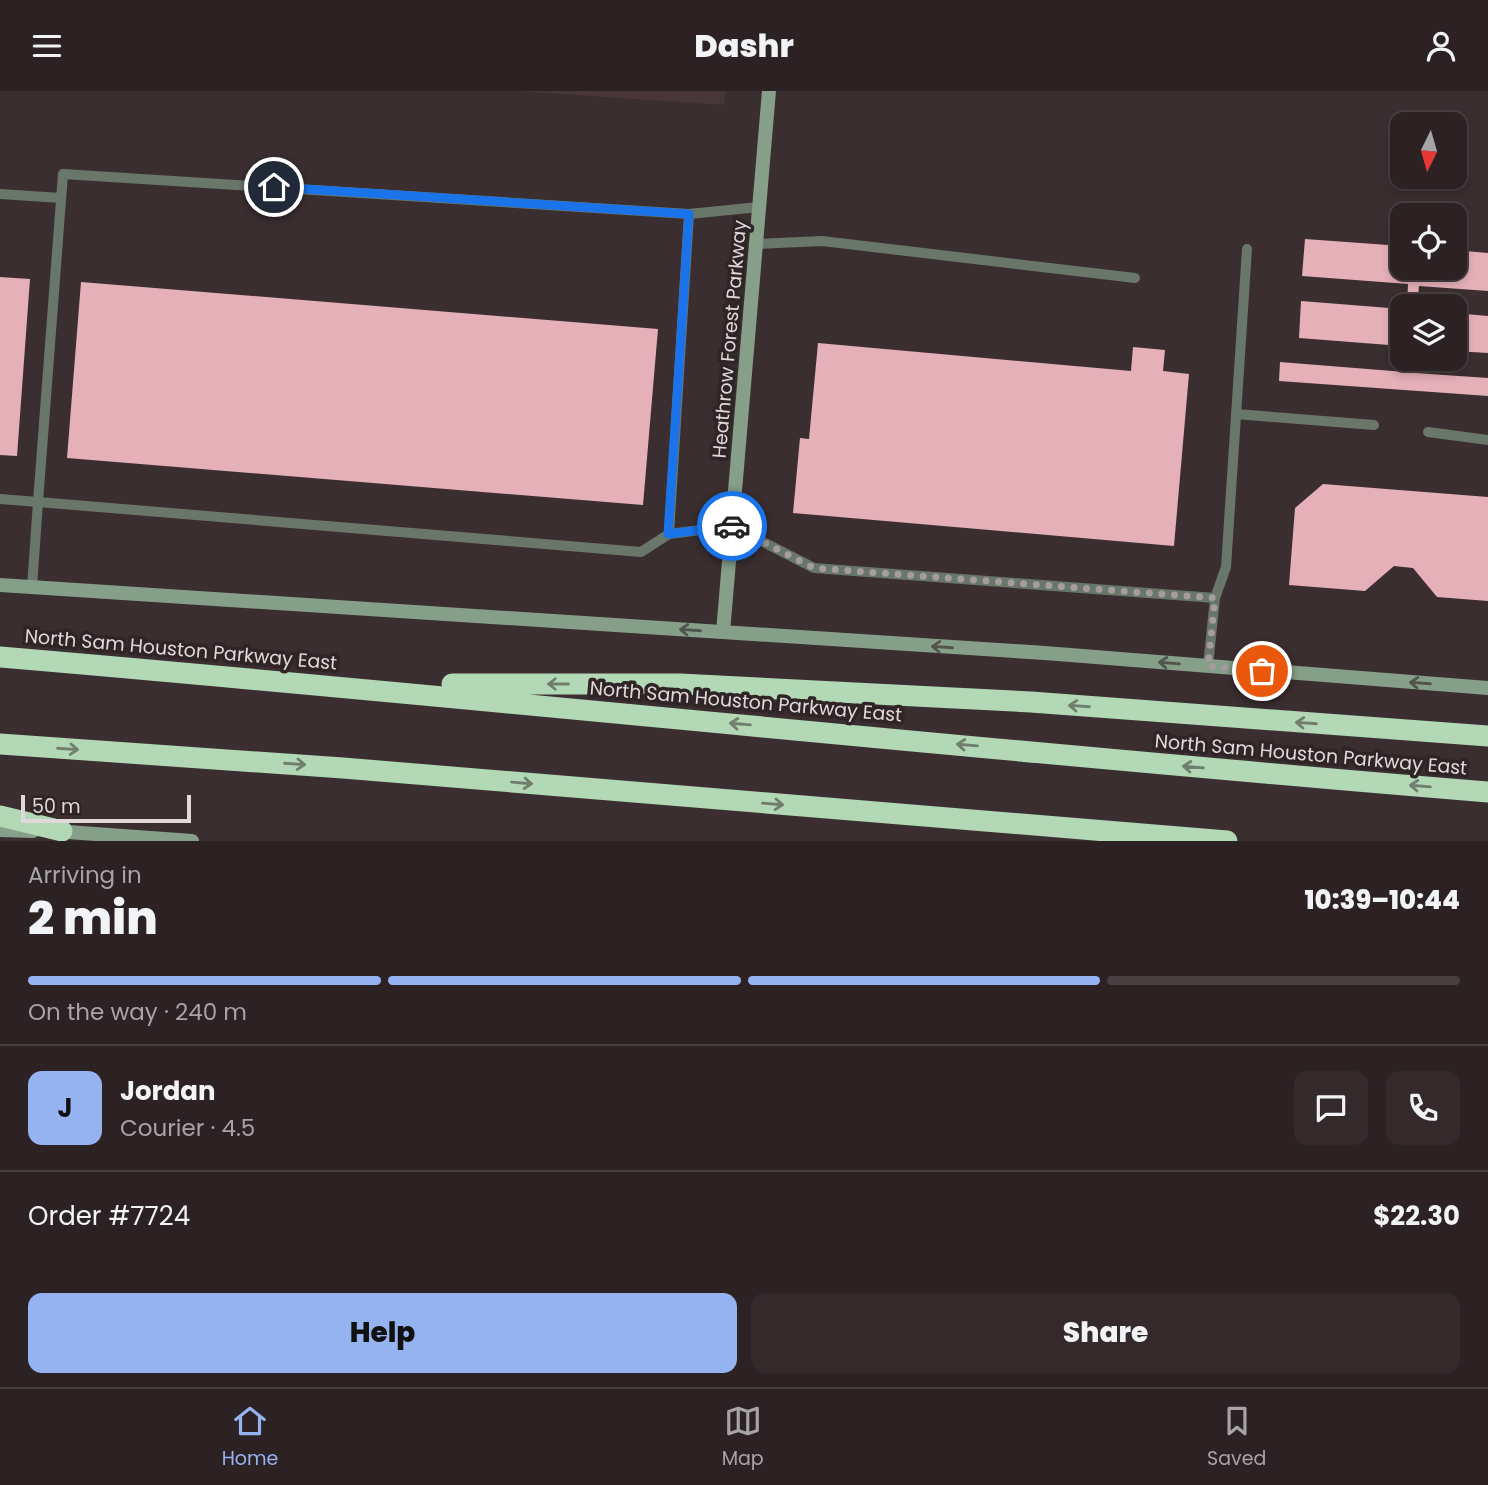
<!DOCTYPE html>
<html lang="en">
<head>
<meta charset="utf-8">
<style>
	body { margin:0; font-family:Poppins,sans-serif; background:#342a2c; color:#f1f3f6; height:100vh; display:flex; flex-direction:column; font-size:26px; white-space:nowrap }
	* { box-sizing:border-box; margin:0 }
	p { font-size:23px; color:#a6a4a6 }
	.icon { flex:none; width:38px; height:38px; fill:none; stroke:currentColor; stroke-width:2; stroke-linecap:round; stroke-linejoin:round }
	.map { position:relative; height:750px; overflow:hidden }
	.panel { display:flex; flex-direction:column; background:#2c2224; flex:1 }
	.panel>* { flex:none }
	.needle { width:46px; rotate:185deg }
	.buttons { position:absolute; left:1390px; top:21px; display:grid; gap:14px }
	.buttons a { display:grid; place-items:center; width:77px; height:77px; border-radius:14px; background:#2c2224; box-shadow:0 4px 10px #0003,0 0 0 2px #483f41; font-size:35px }
	.scale { position:absolute; left:21px; bottom:18px; width:170px; box-sizing:border-box; padding-left:7px; border:4px solid #e0d8d9; border-top:0; font-size:19px; line-height:24px; white-space:nowrap; color:#e0d8d9; -webkit-text-stroke:5px #2f2426; paint-order:stroke }
	.pin { position:absolute; display:grid; place-items:center; width:60px; height:60px; color:#fff; margin:-30px; border:4px solid #fff; border-radius:50%; box-shadow:0 2px 7px #0007 }
	.courier { position:absolute; display:grid; place-items:center; width:70px; height:70px; margin:-35px; border:5px solid #1a73e8; border-radius:50%; background:#fff; color:#222; box-shadow:0 2px 9px #0007 }
	.overview em { font-style:normal; font-weight:800 }
	.overview div { display:flex; flex-direction:column-reverse }
	.overview { display:flex; align-items:center; justify-content:space-between; height:119px; padding:0 28px }
	h1 { font-size:46px; font-weight:800; line-height:52px }
	.bar { display:grid; grid-template-columns:repeat(4,1fr); gap:10px 7px; align-content:center; height:84px; padding:0 28px }
	.bar i { height:9px; border-radius:5px; background:#483f41 }
	.bar .active { background:#95b2f1 }
	.bar p { grid-column:span 4 }
	.line { display:flex; align-items:center; gap:18px; padding:0 28px; border-top:2px solid #483f41 }
	.line div { flex:1 }
	.round { display:grid; place-items:center; flex:none; width:74px; height:74px; border-radius:14px; background:#342a2c }
	.action { display:flex; gap:14px; margin-top:auto; padding:14px 28px }
	.action a { flex:1; height:80px; border-radius:14px; background:#95b2f1; color:#111; font-size:28px; font-weight:800; line-height:80px; text-align:center }
	.action a+a { background:#342a2c; color:#f1f3f6 }
	header { display:flex; justify-content:space-between; align-items:center; height:91px; padding:0 28px; background:#2c2224; font-size:32px; font-weight:800 }
	.tabs { display:flex; justify-content:space-around; align-items:center; height:98px; border-top:2px solid #483f41; background:#2c2224; font-size:19px; color:#a6a4a6 }
	.tabs a { display:grid; justify-items:center; gap:4px }
	.tabs .active { color:#95b2f1 }
	.map>svg:first-child { display:block }
	.built { fill:#493639 }
	.building { fill:#e5b0b8 }
	.lines { fill:none; stroke-linecap:round; stroke-linejoin:round }
	.lane { stroke:#687769; stroke-width:10 }
	.secondary { stroke:#869f88; stroke-width:14 }
	.highway { stroke:#b2d8b6; stroke-width:21 }
	.oneway { stroke:#52554d }
	.oneway2 { stroke:#707e6e }
	.done { stroke:#a69c9e; stroke-width:7; stroke-dasharray:0 12.6 }
	.route { stroke:#1a73e8; stroke-width:9 }
	.labels { text-anchor:middle; stroke-width:7; stroke-linejoin:round; paint-order:stroke }
	.street-label { font-size:19px; fill:#e0d8d9; stroke:#2f2426 }
</style>
</head>
<body>
<header><svg class="icon" aria-label="menu" viewBox="0 0 24 24"><path d="M4 6h16M4 12h16M4 18h16"/></svg>Dashr<svg class="icon" aria-label="person" viewBox="0 0 24 24"><circle cx="12" cy="8" r="4"/><path d="M4 21q1-7 8-7t8 7"/></svg></header>
<div class="map">
<svg width="1488" height="750" viewBox="0 0 1488 750">
	<rect width="100%" height="100%" fill="#3a2e30"/>
	<path class="built" d="M516 0H726L724 14Z"/>
	<path class="building" d="M1305 148 1402 155V177H1454V159L1488 162V200L1419 195 1417 215H1407L1408 193 1302 185Z
		M0 186 30 188 17 365 0 364Z
		M81 191 658 238 643 414 67 367Z
		M1301 210 1402 218V255L1299 247Z
		M1454 222 1488 225V262L1454 260Z
		M818 252 1131 280 1133 256 1165 259 1163 280 1189 283 1174 455 793 422 800 347 809 348Z
		M1406 268H1416L1415 282 1488 287V305L1279 290 1280 271 1405 281Z
		M1323 393 1488 406V510L1437 506 1413 477 1394 475 1365 500 1289 494 1295 417Z"/>
	<g class="lines">
		<path class="lane" d="M63 83 689 123 669 443 641 461 38 411Z
			M0 103 61 107
			M689 123 759 116
			M756 153 822 150 1135 187
			M1236 323 1374 334
			M1428 341 1488 349
			M0 408 38 411 32 496
			M669 443 732 435 814 477 1215 507 1208 575
			M1215 507 1226 476 1247 158"/>
		<path class="secondary" d="M0 494 1045 562 1488 597
			M723 541 769 0
			M0 739 33 740
			M54 740 192 750"/>
		<path class="highway" d="M0 566C496 608 992 661 1488 701
			M452 593H680L1031 611 1488 645
			M0 653 343 677 1227 750
			M0 725 62 740"/>
	</g>
	<defs><path id="oneway-shaft" d="M-6 0H5M1.5-3L5.5 0L1.5 3" fill="none" stroke-width="1.6" stroke-linecap="round" stroke-linejoin="round" transform="scale(1.75)"/></defs>
	<g class="oneway">
		<use href="#oneway-shaft" transform="translate(690 539) rotate(-176)"/>
		<use href="#oneway-shaft" transform="translate(942 556) rotate(-176)"/>
		<use href="#oneway-shaft" transform="translate(1169 572) rotate(-175)"/>
		<use href="#oneway-shaft" transform="translate(1420 592) rotate(-176)"/>
	</g>
	<g class="oneway2">
		<use href="#oneway-shaft" transform="translate(558 593) rotate(180)"/>
		<use href="#oneway-shaft" transform="translate(1079 615) rotate(-176)"/>
		<use href="#oneway-shaft" transform="translate(1306 632) rotate(-176)"/>
		<use href="#oneway-shaft" transform="translate(740 633) rotate(-175)"/>
		<use href="#oneway-shaft" transform="translate(967 654) rotate(-175)"/>
		<use href="#oneway-shaft" transform="translate(68 658) rotate(4)"/>
		<use href="#oneway-shaft" transform="translate(295 673) rotate(4)"/>
		<use href="#oneway-shaft" transform="translate(1193 676) rotate(-175)"/>
		<use href="#oneway-shaft" transform="translate(522 692) rotate(5)"/>
		<use href="#oneway-shaft" transform="translate(1420 695) rotate(-175)"/>
		<use href="#oneway-shaft" transform="translate(773 713) rotate(5)"/>
	</g>
	<g class="lines">
		<path class="done" d="M732 435 814 477 1215 507 1208 575 1262 580"/>
		<path class="route" d="M274 96 689 123 668 443 732 435"/>
	</g>
	<g class="labels">
		<g class="street-label">
			<text transform="translate(729 248) rotate(-85)" y="7">Heathrow Forest Parkway</text>
			<text transform="translate(181 558) rotate(5)" y="7">North Sam Houston Parkway East</text>
			<text transform="translate(746 610) rotate(5)" y="7">North Sam Houston Parkway East</text>
			<text transform="translate(1311 663) rotate(5)" y="7">North Sam Houston Parkway East</text>
		</g>
	</g>
</svg>
<div class="buttons">
<a><svg class="needle" viewBox="-14 -14 28 28"><path d="M0-13l5 13h-10z" fill="#e53935"/><path d="M0 13l5-13h-10z" fill="#a6a4a6"/></svg></a>
<a><svg class="icon" aria-label="locate" viewBox="0 0 24 24"><circle cx="12" cy="12" r="6"/><path d="M12 2v4M12 18v4M2 12h4M18 12h4"/></svg></a>
<a><svg class="icon" aria-label="layers" viewBox="0 0 24 24"><path d="M12 4l9 5-9 5-9-5zM3 14l9 5 9-5"/></svg></a>
</div>
<div class="scale">50 m</div>
<div class="pin" style="left:1262px;top:580px;background:#ea580c"><svg class="icon" aria-label="bag" viewBox="0 0 24 24"><path d="M5 8h14l-1 12H6zM9 8a3 3 0 0 1 6 0"/></svg></div>
<div class="pin" style="left:274px;top:96px;background:#1f2937"><svg class="icon" aria-label="home" viewBox="0 0 24 24"><path d="M3 11l9-7 9 7M6 9v11h12V9"/></svg></div>
<div class="courier" style="left:732px;top:435px"><svg class="icon" aria-label="car" viewBox="0 0 24 24"><path d="M5 17H2v-5l4-1 3-4h7l3 4 3 1v5h-3M9 17h6M6 11h13"/><circle cx="7" cy="17" r="2"/><circle cx="17" cy="17" r="2"/></svg></div>
</div>
<section class="panel">
<div class="overview"><div><h1>2 min</h1><p>Arriving in</p></div><em>10:39–10:44</em></div>
<div class="bar"><i class="active"></i><i class="active"></i><i class="active"></i><i></i><p>On the way · 240 m</p></div>
<div class="line" style="height:126px"><b class="round" style="background:#95b2f1;color:#111">J</b><div><b>Jordan</b><p>Courier · 4.5</p></div><a class="round"><svg class="icon" aria-label="chat" viewBox="0 0 24 24"><path d="M4 5h16v11H9l-5 4z"/></svg></a><a class="round"><svg class="icon" aria-label="phone" viewBox="0 0 24 24"><path d="M5 4h4l2 5-3 2q2 4 5 5l2-3 5 2v4C11 20 4 13 5 4z"/></svg></a></div>
<div class="line" style="height:91px"><div>Order #7724</div><b>$22.30</b></div>
<div class="action"><a>Help</a><a>Share</a></div>
</section>
<nav class="tabs">
<a class="active"><svg class="icon" aria-label="home" viewBox="0 0 24 24"><path d="M3 11l9-7 9 7M6 9v11h12V9"/></svg>Home</a>
<a><svg class="icon" aria-label="map" viewBox="0 0 24 24"><path d="M3 6l6-2 6 2 6-2v14l-6 2-6-2-6 2zM9 4v14M15 6v14"/></svg>Map</a>
<a><svg class="icon" aria-label="saved" viewBox="0 0 24 24"><path d="M7 4h10v16l-5-4-5 4z"/></svg>Saved</a>
</nav>
</body>
</html>
